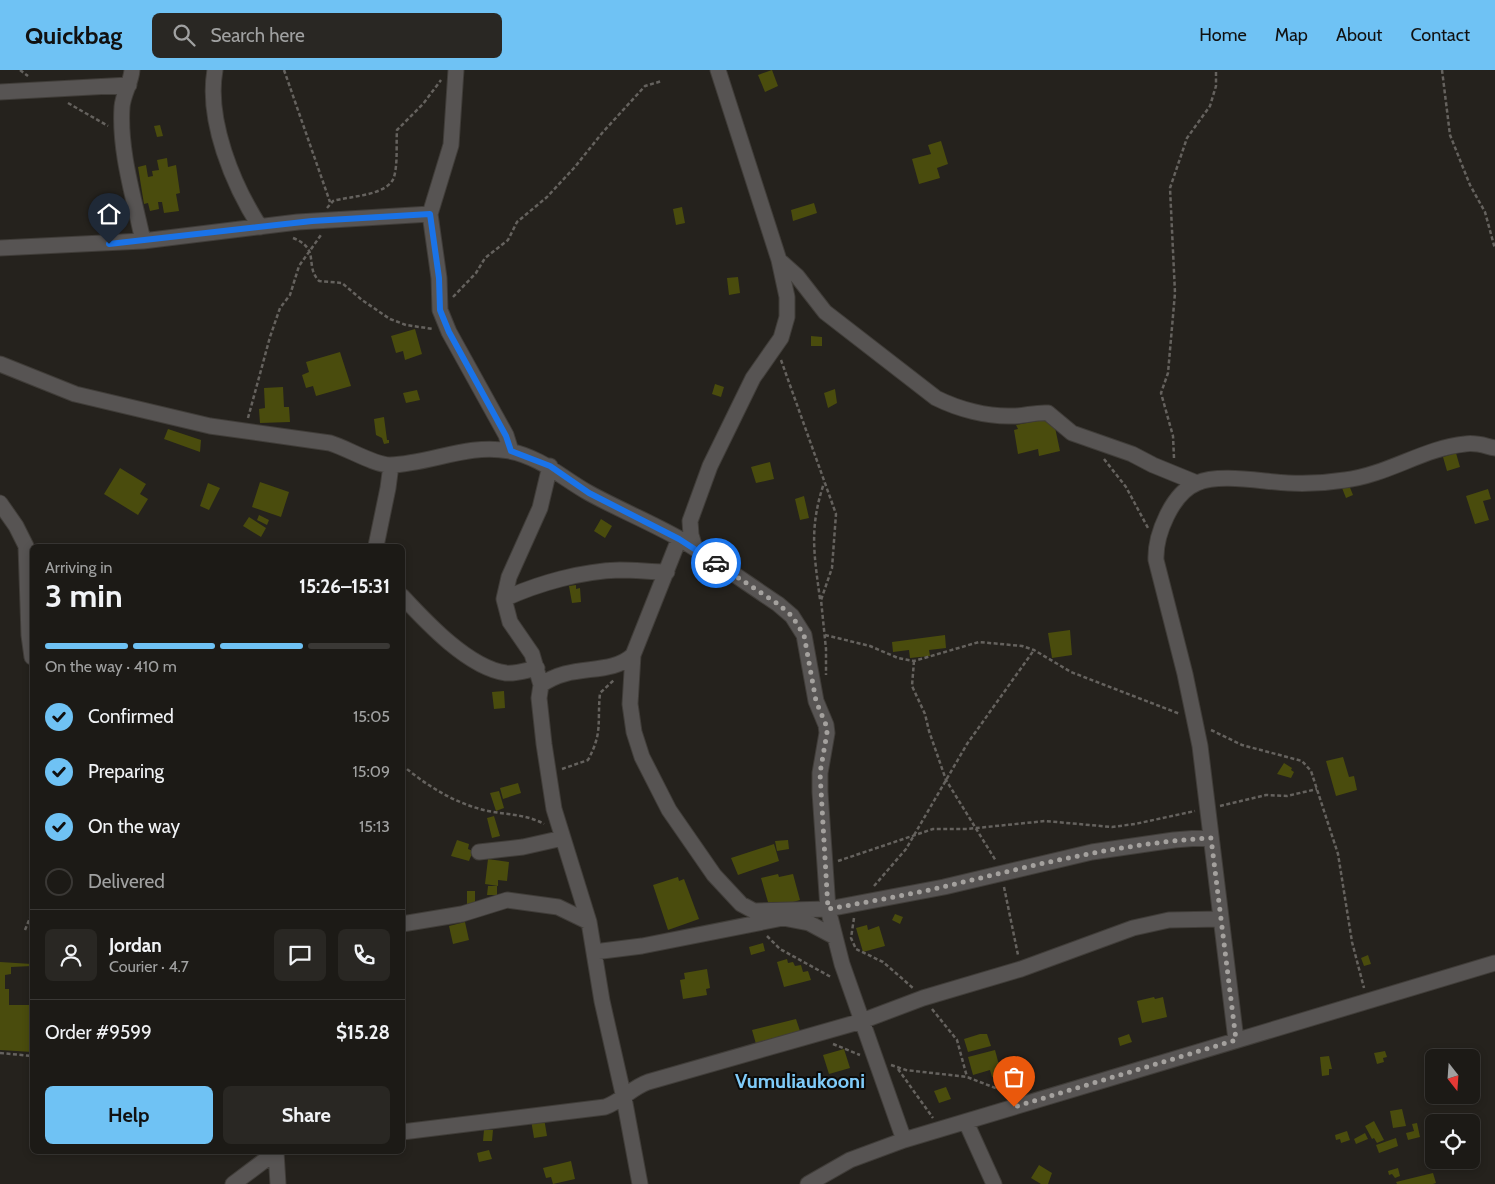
<!DOCTYPE html>
<html lang="en">
<head>
<meta charset="utf-8">
<style>
	body { margin:0; font-family:Cabin,sans-serif; background:#292723; color:#f1f3f6; height:100vh; display:flex; flex-direction:column; font-size:19px; white-space:nowrap }
	* { box-sizing:border-box; margin:0 }
	p { font-size:16px; color:#a0a1a1 }
	.icon { flex:none; width:28px; height:28px; fill:none; stroke:currentColor; stroke-width:2; stroke-linecap:round; stroke-linejoin:round }
	.map { position:relative; flex:1; overflow:hidden }
	.side { position:absolute; left:30px; top:474px; width:375px; height:610px; display:flex; flex-direction:column; background:#1c1a16; border-radius:8px; box-shadow:0 2px 8px #0003,0 0 0 1px #3a3835 }
	.side>* { flex:none }
	.needle { width:32px; rotate:163deg }
	.controls { position:absolute; left:1425px; top:979px; display:grid; gap:10px }
	.controls a { display:grid; place-items:center; width:55px; height:55px; border-radius:8px; background:#1c1a16; box-shadow:0 2px 8px #0003,0 0 0 1px #3a3835; font-size:25px }
	.pin { position:absolute; display:grid; place-items:center; width:42px; height:42px; color:#fff; margin:-51px -21px; border-radius:50% 50% 50% 0; rotate:-45deg; box-shadow:0 0 5px #0007 }
	.pin .icon { rotate:45deg }
	.courier { position:absolute; display:grid; place-items:center; width:50px; height:50px; margin:-25px; border:4px solid #1a73e8; border-radius:50%; background:#fff; color:#222; box-shadow:0 1px 6px #0007 }
	.overview em { font-style:normal; font-weight:700 }
	.overview div { display:flex; flex-direction:column-reverse }
	.overview { display:flex; align-items:center; justify-content:space-between; height:85px; padding:0 15px }
	h1 { font-size:32px; font-weight:700; line-height:38px }
	.bar { display:grid; grid-template-columns:repeat(4,1fr); gap:8px 5px; align-content:center; height:60px; padding:0 15px }
	.bar i { height:6px; border-radius:4px; background:#3a3835 }
	.bar .selected { background:#6fc2f4 }
	.bar p { grid-column:span 4 }
	.line { display:flex; align-items:center; gap:12px; padding:0 15px; border-top:1px solid #3a3835 }
	.line div { flex:1 }
	.round { display:grid; place-items:center; flex:none; width:52px; height:52px; border-radius:8px; background:#292723 }
	ol { padding:0 15px; list-style:none }
	li { display:flex; align-items:center; gap:15px; height:55px }
	li p { margin-inline-start:auto }
	li .icon { padding:5px; border-radius:50%; background:#6fc2f4; color:#111; stroke-width:4 }
	li:last-child { color:#a0a1a1 }
	li i { width:28px; height:28px; border:2px solid #3a3835; border-radius:50% }
	.action { display:flex; gap:10px; margin-top:auto; padding:10px 15px }
	.action a { flex:1; height:58px; border-radius:8px; background:#6fc2f4; color:#111; font-size:20px; font-weight:700; line-height:58px; text-align:center }
	.action a+a { background:#292723; color:#f1f3f6 }
	header { display:flex; align-items:center; gap:30px; box-sizing:border-box; height:70px; padding:0 25px; background:#6fc2f4; color:#111 }
	header strong { font-size:24px }
	nav { display:flex; gap:28px; margin-inline-start:auto; font-size:18px }
	.search { width:350px; height:45px; background:#292723; display:flex; align-items:center; gap:12px; box-sizing:border-box; padding:0 18px; border-radius:8px; color:#a0a1a1; font-size:19px }
	.map>svg:first-child { display:block }
	.building { fill:#4a4c0d }
	.lines { fill:none; stroke-linecap:round; stroke-linejoin:round }
	.minor-casing { stroke:#403d39; stroke-width:17 }
	.path { stroke:#65625e; stroke-width:2.5; stroke-dasharray:4 2.5; stroke-linecap:butt }
	.minor { stroke:#575453; stroke-width:15 }
	.done { stroke:#a4a19e; stroke-width:5; stroke-dasharray:0 9 }
	.route { stroke:#1a73e8; stroke-width:6 }
	.labels { text-anchor:middle; stroke-width:4; stroke-linejoin:round; paint-order:stroke }
	.quarter-label { font-size:20px; font-weight:bold; fill:#7fcbf9; stroke:#0d0c0a }
</style>
</head>
<body>
<header>
<strong>Quickbag</strong>
<div class="search"><svg class="icon" aria-label="search" viewBox="0 0 24 24"><circle cx="10" cy="10" r="6"/><path d="M15 15l6 6"/></svg>Search here</div>
<nav><a>Home</a><a>Map</a><a>About</a><a>Contact</a></nav>
</header>
<div class="map">
<svg width="1495" height="1114" viewBox="0 0 1495 1114">
	<rect width="100%" height="100%" fill="#25221d"/>
	<path class="building" d="M772 0 778 16 765 22 758 5Z
		M160 55 163 66 157 67 154 56Z
		M941 71 948 94 937 98 940 108 919 114 912 89 931 84 928 75Z
		M167 88 168 97 176 95 180 123 176 124 179 141 164 143 162 132H158L159 139 150 141 148 133 144 134 138 97 146 95 148 107 153 106 152 101 159 100 157 90Z
		M814 133 817 143 793 151 791 140Z
		M682 137 685 153 676 155 673 139Z
		M738 207 740 223 729 225 727 208Z
		M415 259 422 284 405 290 403 281 396 283 391 266Z
		M811 266 822 267V276H811Z
		M340 282 351 316 316 326 313 316 306 318 302 305 309 302 306 292Z
		M715 314 724 317 721 327 712 324Z
		M283 317 284 337H289L290 352 260 353 259 339 265 338 264 318Z
		M835 319 837 333 828 338 824 323Z
		M417 320 420 330 406 333 403 323Z
		M384 347 387 370H389V373L384 374 382 368 376 365 374 349Z
		M1053 348 1060 381 1039 386 1038 379 1018 384 1014 360 1018 359 1016 355Z
		M168 359 201 370 200 382 164 369Z
		M1456 383 1460 397 1447 401 1443 387Z
		M770 392 774 409 756 413 751 397Z
		M120 398 146 414 140 424 148 429 138 445 104 424Z
		M260 412 289 422 281 447 252 437Z
		M208 413 220 418 209 440 200 436Z
		M1349 415 1353 425 1346 428 1342 418Z
		M1488 419 1491 429 1483 431 1489 450 1475 454 1466 426Z
		M804 426 809 448 800 450 795 429Z
		M259 445 269 450 267 455 257 450Z
		M249 447 266 458 261 467 243 456Z
		M601 449 612 456 605 468 594 461Z
		M576 515V519L580 518 581 532 572 533 569 516Z
		M1070 560 1072 585 1052 588 1048 563Z
		M945 565 946 578 929 580 930 586 910 588 909 580 893 582 892 572Z
		M504 621 505 638 494 639 492 622Z
		M1343 687 1349 707 1354 706 1357 720 1336 726 1326 691Z
		M1284 693 1292 698 1291 700 1294 702 1291 708 1277 704Z
		M518 713 521 723 503 729 500 718Z
		M499 721 504 738 496 741 490 723Z
		M494 746 500 766 492 768 487 748Z
		M457 770 469 774 468 779 473 781 469 791 451 786Z
		M788 770 789 779 777 781 775 771Z
		M774 774 779 791 738 805 731 788Z
		M488 789 509 792 507 811 498 810V816L485 814Z
		M778 804 779 807 793 804 800 830 770 839 761 808Z
		M678 807 679 811 684 809 699 849 668 860 653 815Z
		M488 816H497V825H487Z
		M467 821H475V840H467Z
		M895 844 903 847 900 854 892 850Z
		M465 852 469 870 453 874 449 856Z
		M867 855 868 860 879 856 885 876 863 882 856 858Z
		M763 873 765 881 751 885 749 877Z
		M1368 885 1371 894 1364 896 1361 888Z
		M787 889 788 893 793 892 795 896 801 895 803 902 808 901 811 910 784 917 777 892Z
		M0 892 32 894V896L11 897V904L5 905V919H9V935H30V930H32V982L0 980Z
		M707 899 710 918 706 919 707 925 683 929 680 910 685 909 684 903Z
		M1154 927 1155 929 1163 927 1167 947 1142 953 1137 931Z
		M796 949 800 961 756 974 752 960Z
		M980 964H987L991 976 968 982 964 969Z
		M1129 964 1132 972 1120 976 1118 968Z
		M844 979 850 998 829 1004 823 985Z
		M995 980 999 995 996 996 999 1005 992 1007 990 1000 973 1005 968 987Z
		M1385 981 1387 987 1383 988 1384 992 1377 994 1374 983Z
		M1329 986 1332 999H1329V1005L1322 1006 1320 987Z
		M1016 1000 1019 1008 1010 1011 1007 1003Z
		M946 1017 951 1029 939 1033 934 1021Z
		M1402 1039 1406 1056 1393 1058 1390 1041Z
		M544 1048 547 1066 534 1068 531 1050Z
		M1374 1051 1384 1070 1377 1073 1374 1068 1372 1069 1365 1056Z
		M1417 1053 1420 1067 1408 1070 1406 1063 1414 1061 1412 1054Z
		M484 1060H493L492 1071H483Z
		M1347 1061 1350 1070 1341 1073 1340 1069 1336 1070 1335 1065Z
		M1365 1063 1368 1069 1356 1074 1354 1069Z
		M1396 1068 1398 1076 1379 1083 1376 1075Z
		M489 1080 492 1089 479 1092 477 1083Z
		M571 1091 575 1109 553 1114 551 1107 546 1108 543 1098Z
		M1039 1095 1052 1103 1048 1114H1041L1031 1108Z
		M1398 1098 1400 1106 1395 1108 1392 1104 1389 1105 1388 1101Z
		M1433 1103 1436 1113 1433 1114H1397L1396 1112Z"/>
	<g class="lines">
		<defs>
			<path id="minor" d="M132 0C131 13 123 24 122 37 119 81 134 128 143 171
				M215 0C206 50 233 115 260 157
				M456 0 451 75 430 144 439 208 440 240 449 262 506 365 511 381
				M0 22 129 15
				M0 178 143 171 298 152 430 144
				M779 190 797 206 825 242 936 328C958 339 987 347 1013 346 1025 346 1036 342 1048 343L1072 363 1132 384 1153 395 1197 413
				M0 294 75 324 210 356 330 373C347 378 374 395 390 395 430 394 468 373 509 381 541 387 562 408 589 423 618 439 650 452 680 469 713 489 745 512 778 534L792 546 804 565 816 631 826 655 827 663 820 703V722L828 839 842 894 904 1070
				M0 433 16 456 26 476 29 565 32 587
				M679 469 633 585 630 634 634 662 642 687 669 740 714 805 741 834 754 841 828 839 944 817 1092 782 1174 770 1211 767
				M376 476 388 418 391 395
				M695 478 691 465 690 451 710 396 753 308 781 268 787 247V227L779 190 718 0
				M402 526C427 553 469 598 506 603 516 604 527 600 537 598
				M504 529C539 513 582 501 620 500 636 500 652 502 667 502
				M633 585C609 607 572 592 541 615L539 628 544 674 554 739 589 852 602 931 624 1028 640 1114
				M541 615 532 584 510 552 504 529 509 507 540 438 550 396
				M479 782 523 777 563 768
				M402 854 462 844 507 830 558 837 589 852
				M594 882 642 876 783 848 809 853 835 867
				M1236 970 1200 676 1185 604 1156 490C1155 465 1172 423 1197 413 1220 403 1263 412 1288 413 1307 414 1326 413 1345 410 1387 405 1424 378 1465 374 1476 372 1485 376 1495 378
				M966 1052 994 1114
				M402 1062 605 1037C622 1031 631 1018 648 1012L862 951 923 928 1021 899 1133 858 1169 850 1220 849
				M276 1082 278 1114
				M233 1114 277 1081
				M808 1114 850 1090 904 1070 1495 893"/>
		</defs>
		<use href="#minor" class="minor-casing"/>
		<path class="path" d="M20 0 28 6
			M284 0 330 132
			M1442 0 1450 65 1470 115 1485 142 1495 179
			M68 33 108 56
			M327 138 333 131C349 126 388 126 394 107 398 93 396 75 397 60L423 34 441 10
			M293 168C321 179 304 195 319 211L342 213 362 230 390 249 406 255 433 259
			M453 227 476 203 485 188 508 170 517 152 547 127 574 98 603 62 645 16 662 11
			M781 290 836 444 832 498 821 530 826 579V605
			M248 348 270 267 280 238 290 225 299 196 321 165
			M1174 388 1173 366 1161 323 1168 303 1175 223 1170 118 1187 68 1210 36 1216 16V0
			M1104 389 1126 417 1148 458
			M820 529C814 484 809 458 824 413
			M825 565 870 576 898 588 914 591 979 572 1022 576 1034 580 1071 602 1180 644
			M914 591 912 616 925 644 929 661 946 710 996 791
			M1211 660 1242 675 1302 691 1311 701 1338 784 1352 872 1364 918
			M402 695C427 716 456 734 488 741 508 745 526 744 544 754
			M562 699 588 690C603 662 597 653 600 623L614 610
			M1220 736 1266 725 1287 726 1317 719
			M838 791 933 759H967L1045 751 1112 757 1135 754 1195 741
			M874 816 906 779 967 674 1034 580
			M1004 817 1018 885
			M854 848 851 868 856 879 883 892 913 918
			M25 860 32 843
			M767 866 780 879 831 907
			M932 939 957 970 967 1007
			M833 974 860 985
			M0 983 32 986
			M891 995 906 1000 967 1007 1011 1024
			M898 999 933 1048"/>
		<use href="#minor" class="minor"/>
	</g>
	<g class="lines">
		<path class="done" d="M716 493 778 534 792 546 804 565 816 631 826 655 827 663 820 703 828 839C867 832 908 825 947 816 1035 795 1120 773 1211 768L1236 970 1014 1037"/>
		<path class="route" d="M109 174 312 151 430 144 439 208 440 240 449 262 506 366 511 381 550 396 589 423 679 469 716 493"/>
	</g>
	<g class="labels">
		<g class="quarter-label">
			<text x="800" y="1018">Vumuliaukooni</text>
		</g>
	</g>
</svg>
<div class="controls">
<a><svg class="needle" viewBox="-14 -14 28 28"><path d="M0-13l5 13h-10z" fill="#e53935"/><path d="M0 13l5-13h-10z" fill="#a0a1a1"/></svg></a>
<a><svg class="icon" aria-label="locate" viewBox="0 0 24 24"><circle cx="12" cy="12" r="6"/><path d="M12 2v4M12 18v4M2 12h4M18 12h4"/></svg></a>
</div>
<div class="pin" style="left:1014px;top:1037px;background:#ea580c"><svg class="icon" aria-label="bag" viewBox="0 0 24 24"><path d="M5 8h14l-1 12H6zM9 8a3 3 0 0 1 6 0"/></svg></div>
<div class="pin" style="left:109px;top:174px;background:#1f2937"><svg class="icon" aria-label="home" viewBox="0 0 24 24"><path d="M3 11l9-7 9 7M6 9v11h12V9"/></svg></div>
<div class="courier" style="left:716px;top:493px"><svg class="icon" aria-label="car" viewBox="0 0 24 24"><path d="M5 17H2v-5l4-1 3-4h7l3 4 3 1v5h-3M9 17h6M6 11h13"/><circle cx="7" cy="17" r="2"/><circle cx="17" cy="17" r="2"/></svg></div>
<section class="side">
<div class="overview"><div><h1>3 min</h1><p>Arriving in</p></div><em>15:26–15:31</em></div>
<div class="bar"><i class="selected"></i><i class="selected"></i><i class="selected"></i><i></i><p>On the way · 410 m</p></div>
<ol>
<li><svg class="icon" aria-label="check" viewBox="0 0 24 24"><path d="M5 12l5 5 9-10"/></svg>Confirmed<p>15:05</p></li>
<li><svg class="icon" aria-label="check" viewBox="0 0 24 24"><path d="M5 12l5 5 9-10"/></svg>Preparing<p>15:09</p></li>
<li><svg class="icon" aria-label="check" viewBox="0 0 24 24"><path d="M5 12l5 5 9-10"/></svg>On the way<p>15:13</p></li>
<li><i></i>Delivered</li>
</ol>
<div class="line" style="height:90px"><a class="round"><svg class="icon" aria-label="person" viewBox="0 0 24 24"><circle cx="12" cy="8" r="4"/><path d="M4 21q1-7 8-7t8 7"/></svg></a><div><b>Jordan</b><p>Courier · 4.7</p></div><a class="round"><svg class="icon" aria-label="chat" viewBox="0 0 24 24"><path d="M4 5h16v11H9l-5 4z"/></svg></a><a class="round"><svg class="icon" aria-label="phone" viewBox="0 0 24 24"><path d="M5 4h4l2 5-3 2q2 4 5 5l2-3 5 2v4C11 20 4 13 5 4z"/></svg></a></div>
<div class="line" style="height:65px"><div>Order #9599</div><b>$15.28</b></div>
<div class="action"><a>Help</a><a>Share</a></div>
</section>
</div>
</body>
</html>
